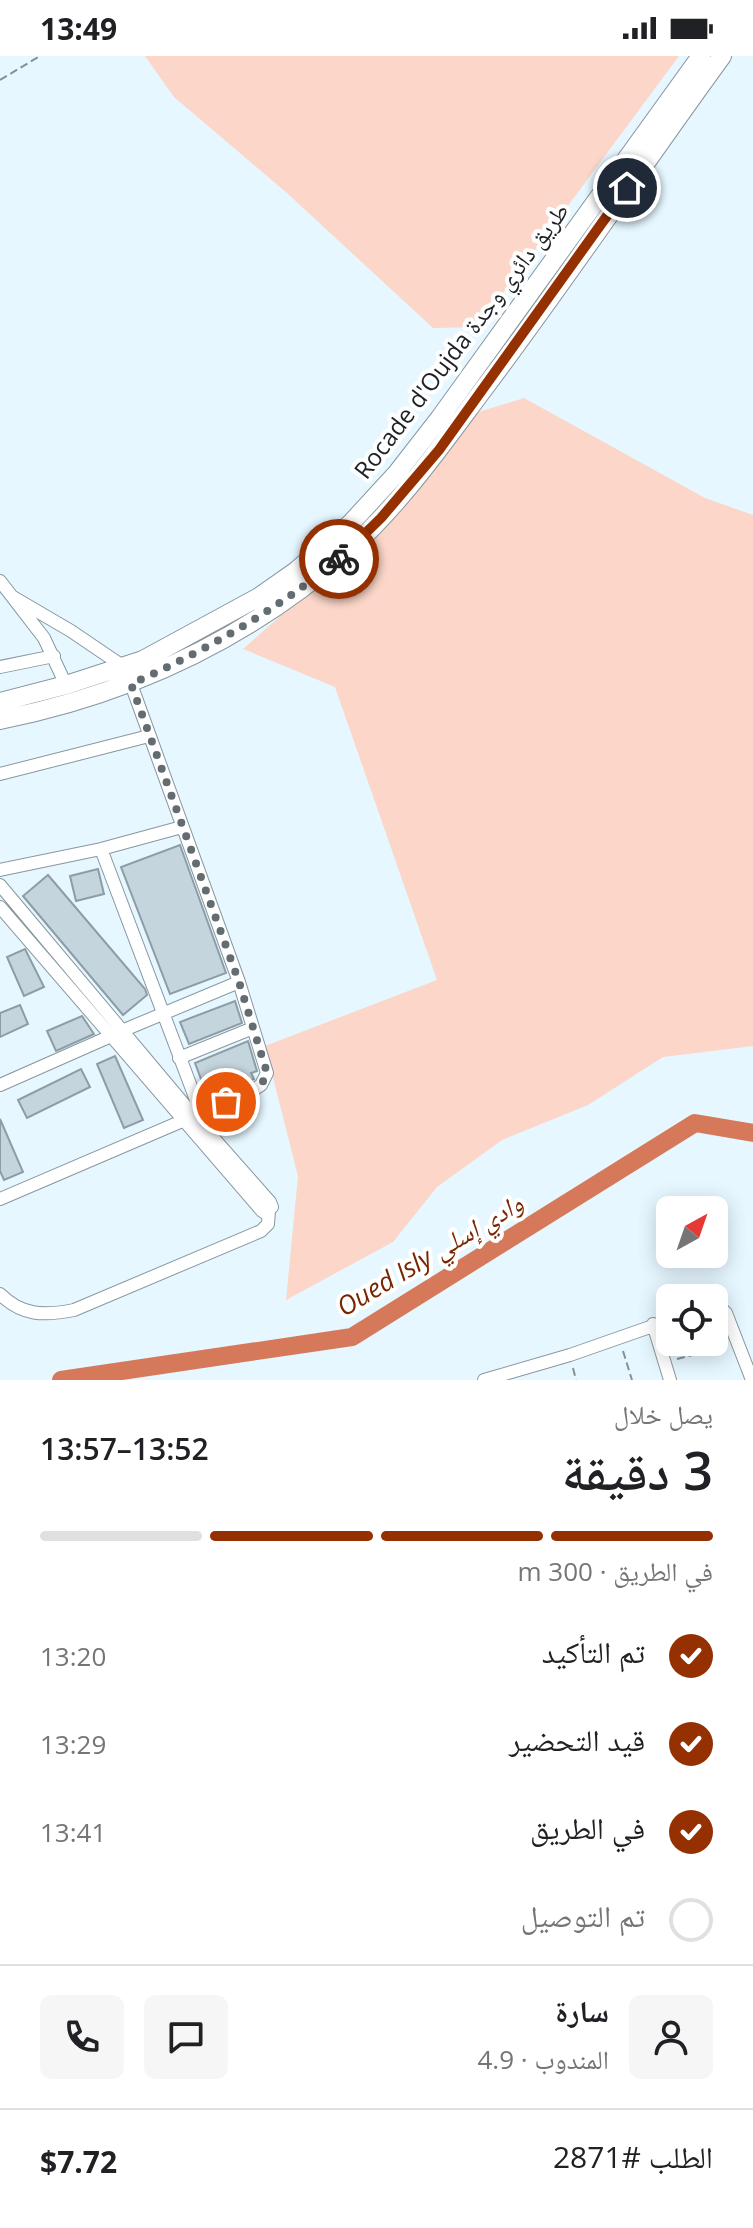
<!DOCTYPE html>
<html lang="ar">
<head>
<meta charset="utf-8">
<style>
	body { margin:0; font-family:"Open Sans","Noto Naskh Arabic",sans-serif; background:#f6f6f6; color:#202124; direction:rtl; height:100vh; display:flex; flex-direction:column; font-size:30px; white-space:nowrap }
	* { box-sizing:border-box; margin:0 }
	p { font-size:26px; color:#757577 }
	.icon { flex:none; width:44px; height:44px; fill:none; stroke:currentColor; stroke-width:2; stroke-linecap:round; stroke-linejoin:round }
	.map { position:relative; height:1324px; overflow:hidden; direction:ltr }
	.side { display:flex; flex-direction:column; background:#fff; flex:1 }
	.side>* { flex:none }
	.needle { width:52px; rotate:40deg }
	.fabs { position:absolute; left:656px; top:1140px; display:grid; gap:16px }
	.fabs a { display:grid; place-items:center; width:72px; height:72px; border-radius:12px; background:#fff; box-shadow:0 4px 20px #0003; font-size:40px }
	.pin { position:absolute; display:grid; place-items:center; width:68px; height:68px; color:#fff; margin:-34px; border:4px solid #fff; border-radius:50%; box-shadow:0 2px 8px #0007 }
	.courier { position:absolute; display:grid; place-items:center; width:80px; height:80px; margin:-40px; border:6px solid #953001; border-radius:50%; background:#fff; color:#222; box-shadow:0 2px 10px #0007 }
	.summary em { font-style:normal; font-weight:600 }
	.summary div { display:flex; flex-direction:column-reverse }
	.summary { display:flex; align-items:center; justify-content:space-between; height:136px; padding:0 40px }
	h1 { font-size:52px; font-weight:600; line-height:60px }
	.bar { display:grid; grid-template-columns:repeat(4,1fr); gap:12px 8px; align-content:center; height:96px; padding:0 40px }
	.bar i { height:10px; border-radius:6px; background:#e0e0e0 }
	.bar .on { background:#953001 }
	.bar p { grid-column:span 4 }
	.line { display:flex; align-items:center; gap:20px; padding:0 40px; border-top:2px solid #e0e0e0 }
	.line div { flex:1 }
	.round { display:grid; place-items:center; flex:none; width:84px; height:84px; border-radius:12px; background:#f6f6f6 }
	ol { padding:0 40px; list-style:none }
	li { display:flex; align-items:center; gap:24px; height:88px }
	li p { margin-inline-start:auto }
	li .icon { padding:8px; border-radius:50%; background:#953001; color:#fff; stroke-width:4 }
	li:last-child { color:#757577 }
	li i { width:44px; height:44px; border:4px solid #e0e0e0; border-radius:50% }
	.status { display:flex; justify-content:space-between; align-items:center; height:56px; padding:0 40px; background:#fff; direction:ltr }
	.status svg { height:22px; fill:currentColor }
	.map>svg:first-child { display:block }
	.green { fill:#fbd6c9 }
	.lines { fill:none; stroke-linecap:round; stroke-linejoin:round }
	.river { stroke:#d5795a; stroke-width:18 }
	.building { fill:#c5d5dd; stroke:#8e9da5; stroke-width:2 }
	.minor-casing { stroke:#88979f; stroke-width:14 }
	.highway-casing { stroke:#88979f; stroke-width:20 }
	.path { stroke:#859196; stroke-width:2; stroke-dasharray:8 4; stroke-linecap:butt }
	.minor { stroke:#fff; stroke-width:12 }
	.highway { stroke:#fff; stroke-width:18 }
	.done { stroke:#626c71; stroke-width:8; stroke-dasharray:0 14.4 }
	.route { stroke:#953001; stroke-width:10 }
	.labels { text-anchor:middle; stroke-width:8; stroke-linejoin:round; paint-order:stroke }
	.street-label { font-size:24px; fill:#1b2124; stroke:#fff }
	.water-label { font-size:26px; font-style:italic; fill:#782502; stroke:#fff }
</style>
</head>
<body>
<div class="status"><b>13:49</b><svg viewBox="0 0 49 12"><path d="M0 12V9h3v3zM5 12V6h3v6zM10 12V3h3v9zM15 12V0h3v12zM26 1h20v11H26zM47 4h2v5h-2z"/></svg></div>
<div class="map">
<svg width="753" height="1324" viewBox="0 0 753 1324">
	<rect width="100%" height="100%" fill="#e6f7ff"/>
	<path class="green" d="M145 0H679L478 271 433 272 287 137 174 41Z
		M524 342 705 442 753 459V990L663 1001 588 1049 502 1084 437 1131 393 1186 286 1244 298 1120 265 990 437 924 335 631 243 593 393 461 472 358Z"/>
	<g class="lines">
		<path class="river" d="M61 1324 352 1281 695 1067 753 1077"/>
	</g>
	<path class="building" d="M180 789 226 917 170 938 121 811Z
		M98 813 104 838 76 845 70 820Z
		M48 819 145 933 147 939 123 959 23 840Z
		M25 893 44 931 24 940 7 901Z
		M235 945 242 967 189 988 180 966Z
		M20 949 28 968 0 981V957Z
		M82 960 94 978 56 995 47 975Z
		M248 985 257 1015 251 1017 254 1023 242 1028 238 1018 204 1031 195 1007Z
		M115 1000 143 1064 124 1072 97 1008Z
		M81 1013 90 1031 27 1062 18 1044Z
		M0 1063 23 1116 4 1124 0 1115Z"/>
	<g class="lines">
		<defs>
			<path id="minor" d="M0 525 44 582 66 629
				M13 541 71 575 124 611
				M0 611 54 600
				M0 718 149 680
				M101 793 201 1057
				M0 814 101 793 182 771
				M0 829 194 1060 270 1146 272 1151 265 1157 262 1155 0 851
				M124 974 239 926
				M179 1002 253 972
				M0 1029 111 980
				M0 1143 250 1036 261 1029 267 1017 239 926 131 628
				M0 1238C22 1260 44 1260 74 1254L261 1175 268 1168 269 1154
				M714 1254 721 1252 726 1257 752 1324
				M653 1268 670 1324
				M484 1324 570 1299 670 1264"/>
			<path id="highway" d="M0 646 66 629 143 604 259 541 296 515 351 467 397 417 439 363 701 0
				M0 664C130 638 250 582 350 493 401 447 441 390 482 335 565 225 641 111 722 0"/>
		</defs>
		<use href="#minor" class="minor-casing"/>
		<use href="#highway" class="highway-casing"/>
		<path class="path" d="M0 24 40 0
			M623 1295 632 1324
			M677 1303 725 1291
			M573 1312 576 1324"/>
		<use href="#minor" class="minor"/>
		<use href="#highway" class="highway"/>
	</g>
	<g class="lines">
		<path class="done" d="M226 1046C242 1039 261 1036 267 1017L239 926 131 628C205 595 275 555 339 503"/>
		<path class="route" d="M339 503 381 462 439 394 627 132"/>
	</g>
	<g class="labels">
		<g class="street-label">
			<text transform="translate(462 285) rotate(-53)" y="8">Rocade d'Oujda طريق دائري وجدة</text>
		</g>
		<g class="water-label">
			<text transform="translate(430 1199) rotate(-31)" y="9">Oued Isly وادي إسلي</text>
		</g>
	</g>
</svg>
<div class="fabs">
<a><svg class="needle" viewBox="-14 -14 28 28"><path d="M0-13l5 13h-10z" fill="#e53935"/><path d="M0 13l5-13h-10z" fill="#757577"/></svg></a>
<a><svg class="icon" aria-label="locate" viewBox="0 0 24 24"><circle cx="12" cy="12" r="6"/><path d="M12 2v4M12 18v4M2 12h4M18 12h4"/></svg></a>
</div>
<div class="pin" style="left:226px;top:1046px;background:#ea580c"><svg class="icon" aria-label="bag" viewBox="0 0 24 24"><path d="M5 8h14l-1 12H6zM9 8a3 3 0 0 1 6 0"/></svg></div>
<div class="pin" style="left:627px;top:132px;background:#1f2937"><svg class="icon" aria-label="home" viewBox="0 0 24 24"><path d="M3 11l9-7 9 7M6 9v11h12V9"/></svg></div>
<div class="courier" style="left:339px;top:503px"><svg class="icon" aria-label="bike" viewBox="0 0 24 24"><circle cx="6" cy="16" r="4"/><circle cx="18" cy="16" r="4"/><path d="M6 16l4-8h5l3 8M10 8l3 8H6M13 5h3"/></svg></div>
</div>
<section class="side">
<div class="summary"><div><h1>3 دقيقة</h1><p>يصل خلال</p></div><em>13:52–13:57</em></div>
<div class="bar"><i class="on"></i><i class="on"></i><i class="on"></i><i></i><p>في الطريق · 300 m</p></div>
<ol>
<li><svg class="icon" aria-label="check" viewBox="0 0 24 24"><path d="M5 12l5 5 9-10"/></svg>تم التأكيد<p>13:20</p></li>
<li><svg class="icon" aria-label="check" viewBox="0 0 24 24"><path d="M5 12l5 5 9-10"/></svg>قيد التحضير<p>13:29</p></li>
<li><svg class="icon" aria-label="check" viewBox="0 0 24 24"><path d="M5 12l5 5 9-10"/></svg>في الطريق<p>13:41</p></li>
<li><i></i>تم التوصيل</li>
</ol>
<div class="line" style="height:144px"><a class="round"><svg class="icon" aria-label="person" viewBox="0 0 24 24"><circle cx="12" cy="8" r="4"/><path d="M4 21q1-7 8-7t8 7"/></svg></a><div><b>سارة</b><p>المندوب · 4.9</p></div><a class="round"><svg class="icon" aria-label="chat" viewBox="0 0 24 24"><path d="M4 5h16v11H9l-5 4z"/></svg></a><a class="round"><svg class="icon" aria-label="phone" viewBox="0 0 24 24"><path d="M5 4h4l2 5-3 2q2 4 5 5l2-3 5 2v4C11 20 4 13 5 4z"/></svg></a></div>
<div class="line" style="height:104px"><div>الطلب #2871</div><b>$7.72</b></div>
</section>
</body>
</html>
